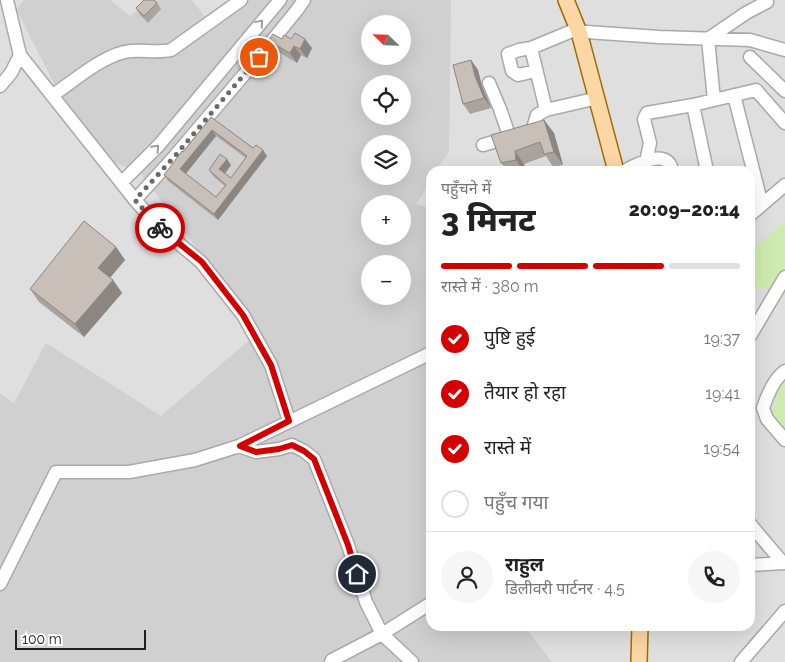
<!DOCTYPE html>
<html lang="hi">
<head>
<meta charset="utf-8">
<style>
	body { margin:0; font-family:Raleway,"Noto Sans Devanagari",sans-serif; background:#f6f6f6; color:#222; height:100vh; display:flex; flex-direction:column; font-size:19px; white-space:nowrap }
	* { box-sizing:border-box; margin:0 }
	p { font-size:16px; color:#767676 }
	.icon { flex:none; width:28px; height:28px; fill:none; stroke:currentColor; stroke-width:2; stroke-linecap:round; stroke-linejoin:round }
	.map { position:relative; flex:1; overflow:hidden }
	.sheet { position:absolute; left:426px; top:166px; width:329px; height:465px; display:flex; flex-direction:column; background:#fff; border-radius:15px; box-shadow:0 5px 20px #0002 }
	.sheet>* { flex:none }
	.needle { width:32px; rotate:293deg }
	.fabs { position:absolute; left:361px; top:15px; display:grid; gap:10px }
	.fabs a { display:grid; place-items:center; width:50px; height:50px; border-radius:50%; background:#fff; box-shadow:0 5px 20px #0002; font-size:25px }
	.scale { position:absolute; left:15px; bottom:12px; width:131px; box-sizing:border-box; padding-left:5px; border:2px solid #222; border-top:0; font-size:14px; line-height:18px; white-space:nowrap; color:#222; -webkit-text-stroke:4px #fff; paint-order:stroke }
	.pin { position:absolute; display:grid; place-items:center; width:42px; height:42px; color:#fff; margin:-21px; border:2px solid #fff; border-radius:50%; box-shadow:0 1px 5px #0007 }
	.courier { position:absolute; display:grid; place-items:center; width:50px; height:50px; margin:-25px; border:4px solid #d40000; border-radius:50%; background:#fff; color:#222; box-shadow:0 1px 6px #0007 }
	.head em { font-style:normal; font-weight:800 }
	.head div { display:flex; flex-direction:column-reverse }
	.head { display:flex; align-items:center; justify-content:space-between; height:85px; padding:0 15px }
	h1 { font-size:32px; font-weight:800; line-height:38px }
	.bar { display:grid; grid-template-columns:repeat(4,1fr); gap:8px 5px; align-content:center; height:60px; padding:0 15px }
	.bar i { height:6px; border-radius:4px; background:#e0e0e0 }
	.bar .selected { background:#d40000 }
	.bar p { grid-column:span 4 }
	.line { display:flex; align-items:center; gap:12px; padding:0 15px; border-top:1px solid #e0e0e0 }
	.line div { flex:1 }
	.round { display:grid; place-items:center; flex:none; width:52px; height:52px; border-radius:26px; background:#f6f6f6 }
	ol { padding:0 15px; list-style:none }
	li { display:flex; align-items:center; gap:15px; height:55px }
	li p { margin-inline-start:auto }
	li .icon { padding:5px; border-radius:50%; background:#d40000; color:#fff; stroke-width:4 }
	li:last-child { color:#767676 }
	li i { width:28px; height:28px; border:2px solid #e0e0e0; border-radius:50% }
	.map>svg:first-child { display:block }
	.residential { fill:#e0dfdf; fill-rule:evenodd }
	.religious { fill:#d0d0d0; fill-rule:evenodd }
	.grass { fill:#cdebb0 }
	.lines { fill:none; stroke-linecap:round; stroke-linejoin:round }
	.minor-casing { stroke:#a9a9a9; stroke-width:15 }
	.major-casing { stroke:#a06b00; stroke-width:18 }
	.minor { stroke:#fff; stroke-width:12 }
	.major { stroke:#fcd6a4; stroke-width:15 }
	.wall { fill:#aba49e; fill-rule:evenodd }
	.shaded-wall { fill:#8b8681 }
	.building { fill:#c7bfb8; stroke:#8b8681; fill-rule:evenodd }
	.oneway { stroke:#9c9c9c }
	.done { stroke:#6b6a68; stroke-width:5; stroke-dasharray:0 9 }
	.route { stroke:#d40000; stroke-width:6 }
</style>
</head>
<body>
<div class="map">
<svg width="785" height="662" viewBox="0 0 785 662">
	<rect width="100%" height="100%" fill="#f2efe9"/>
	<path class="residential" d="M0 0H785V662H0ZM370 24H402V56H370ZM370 84H402V116H370ZM370 144H402V176H370ZM431 171H750V626H431ZM370 204H402V236H370ZM370 264H402V296H370Z"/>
	<path class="religious" d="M24 0H110L130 16 149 0H192L205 17 228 0H451L449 151 436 171H431V180L416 204 431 208V626H524L552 662H0V393L14 403 46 343 161 416 259 332 139 171 114 163 64 103 16 9ZM370 24H402V56H370ZM370 84H402V116H370ZM370 144H402V176H370ZM370 204H402V236H370ZM370 264H402V296H370Z"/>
	<path class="grass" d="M785 221V265L769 290 750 284V251Z
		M785 376V433L767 412 776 405 774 392Z"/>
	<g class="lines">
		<defs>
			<path id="minor" d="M7 0 20 55 135 200 158 226 201 262 243 315 271 365 289 421
				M531 48 519 50 508 54 512 71 518 75 536 71
				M750 57 785 91
				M489 83 500 109 510 138
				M0 86 11 73 20 55
				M53 95C74 81 105 53 131 51 145 50 158 53 171 50L241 0
				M734 95 762 205
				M589 100 546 110 531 48 572 31 659 37 750 40 785 50
				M714 100 708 39 746 13 767 2 766 0
				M693 105 707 171
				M483 145 528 132 533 128 537 115 546 110
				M646 162 650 143 644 119 647 113 693 105 756 90 785 123
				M624 171C637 164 669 147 672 171
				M122 182 159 145 280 0
				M135 200 174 157 259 57 297 10 304 0
				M750 215 785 185
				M750 336 785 277
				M785 371C774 378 767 396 763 408L767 419 785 440
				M239 446 256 452 279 449 292 445 304 451 314 459 348 545 366 602 382 634 412 662
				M750 524 783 563
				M750 565 785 563
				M0 584 56 472H129L195 460 239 446 431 353
				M331 662 332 660 382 634 431 603
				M741 662 785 611"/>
			<path id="major" d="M566 0 579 32 616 171
				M639 662 640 626"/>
		</defs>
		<use href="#minor" class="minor-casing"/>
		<use href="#major" class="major-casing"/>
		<use href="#minor" class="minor"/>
		<use href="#major" class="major"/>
	</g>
	<path class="wall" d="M157 3 161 9 148 23 140 15 136 8Z
		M291 39 312 48 307 58 301 55 297 63 275 50 268 41Z
		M471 60 478 70 482 86 491 108 470 114 463 104Z
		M211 117 253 148 267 156 218 220 168 181 164 175ZM216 136 246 158 231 178 225 173 231 165 209 170 213 176 225 186 216 197 185 174Z
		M544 120 554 133 563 165 553 167 546 156 524 164 525 171H508L501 163Z
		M116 247 125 260 110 278 113 280 122 293 84 337 39 302 30 289Z"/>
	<path class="shaded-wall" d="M305 39 312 48 307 58 300 49Z
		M294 46 301 55 297 63 290 53Z
		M471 60 478 70 482 86 491 108 484 98 475 76Z
		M544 120 554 133 563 165 554 152Z
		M212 130 216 136 184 176 180 169Z
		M263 150 267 156 218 220 214 214Z
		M515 151 524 164 525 171H524L516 160Z
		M227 159 231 165 224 175 219 169Z
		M116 247 125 260 107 281 98 268Z
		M113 280 122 293 84 337 75 324Z"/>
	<path class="building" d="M144 0H154L157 3 144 16 136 8Z
		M295 33 305 39 300 49 294 46 290 53 268 41 273 34 282 39 284 35 291 39Z
		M471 60 475 76 484 98 463 104 453 65Z
		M211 117 253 148 256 145 263 150 214 214 164 175 182 151 183 152ZM212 130 247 156 231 178 219 169 227 159 220 154 209 170 226 185 216 197 180 169Z
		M544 120 554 152 544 154 540 142 515 151 516 160 501 163 491 135Z
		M84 221 116 247 98 268 113 280 75 324 30 289Z"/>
	<defs><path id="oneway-chevron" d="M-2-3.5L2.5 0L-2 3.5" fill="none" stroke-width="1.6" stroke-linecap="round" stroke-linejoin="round" transform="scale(1.25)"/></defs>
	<g class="oneway">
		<use href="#oneway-chevron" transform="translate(260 23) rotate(-50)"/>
		<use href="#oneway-chevron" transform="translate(156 148) rotate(-47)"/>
	</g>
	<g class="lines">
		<path class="done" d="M160 228 135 200 174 157 259 57"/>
		<path class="route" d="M160 228 202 262 243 315 271 365 289 421 240 446 256 452 279 449 292 445 304 451 314 459 348 545 357 574"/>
	</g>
</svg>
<div class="fabs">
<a><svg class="needle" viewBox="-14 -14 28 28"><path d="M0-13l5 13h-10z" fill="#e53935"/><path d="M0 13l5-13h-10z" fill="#767676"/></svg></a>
<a><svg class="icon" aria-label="locate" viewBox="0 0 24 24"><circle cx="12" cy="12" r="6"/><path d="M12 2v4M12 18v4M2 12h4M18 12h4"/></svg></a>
<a><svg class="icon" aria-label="layers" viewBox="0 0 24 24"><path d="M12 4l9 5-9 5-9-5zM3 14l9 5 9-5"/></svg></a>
<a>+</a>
<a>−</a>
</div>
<div class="scale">100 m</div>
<div class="pin" style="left:259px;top:57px;background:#ea580c"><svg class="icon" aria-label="bag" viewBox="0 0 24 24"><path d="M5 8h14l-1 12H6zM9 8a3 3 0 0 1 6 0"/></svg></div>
<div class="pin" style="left:357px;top:574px;background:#1f2937"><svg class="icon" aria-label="home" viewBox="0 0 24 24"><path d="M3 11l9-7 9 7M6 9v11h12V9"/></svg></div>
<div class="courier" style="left:160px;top:228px"><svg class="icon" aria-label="bike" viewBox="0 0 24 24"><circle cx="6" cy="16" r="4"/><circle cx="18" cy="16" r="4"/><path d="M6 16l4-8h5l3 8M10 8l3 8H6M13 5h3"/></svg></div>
<section class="sheet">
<div class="head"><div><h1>3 मिनट</h1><p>पहुँचने में</p></div><em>20:09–20:14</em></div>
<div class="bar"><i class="selected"></i><i class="selected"></i><i class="selected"></i><i></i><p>रास्ते में · 380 m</p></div>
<ol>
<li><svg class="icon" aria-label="check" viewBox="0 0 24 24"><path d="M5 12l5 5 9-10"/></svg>पुष्टि हुई<p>19:37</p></li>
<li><svg class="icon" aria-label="check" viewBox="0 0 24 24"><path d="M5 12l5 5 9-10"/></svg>तैयार हो रहा<p>19:41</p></li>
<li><svg class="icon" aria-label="check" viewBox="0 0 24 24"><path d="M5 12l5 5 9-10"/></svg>रास्ते में<p>19:54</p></li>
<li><i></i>पहुँच गया</li>
</ol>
<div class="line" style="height:90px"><a class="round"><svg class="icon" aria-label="person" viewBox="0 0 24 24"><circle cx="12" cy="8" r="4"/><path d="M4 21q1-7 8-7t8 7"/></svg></a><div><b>राहुल</b><p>डिलीवरी पार्टनर · 4.5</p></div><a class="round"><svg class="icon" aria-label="phone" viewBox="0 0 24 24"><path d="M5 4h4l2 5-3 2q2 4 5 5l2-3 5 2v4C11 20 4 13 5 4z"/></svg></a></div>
</section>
</div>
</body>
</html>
